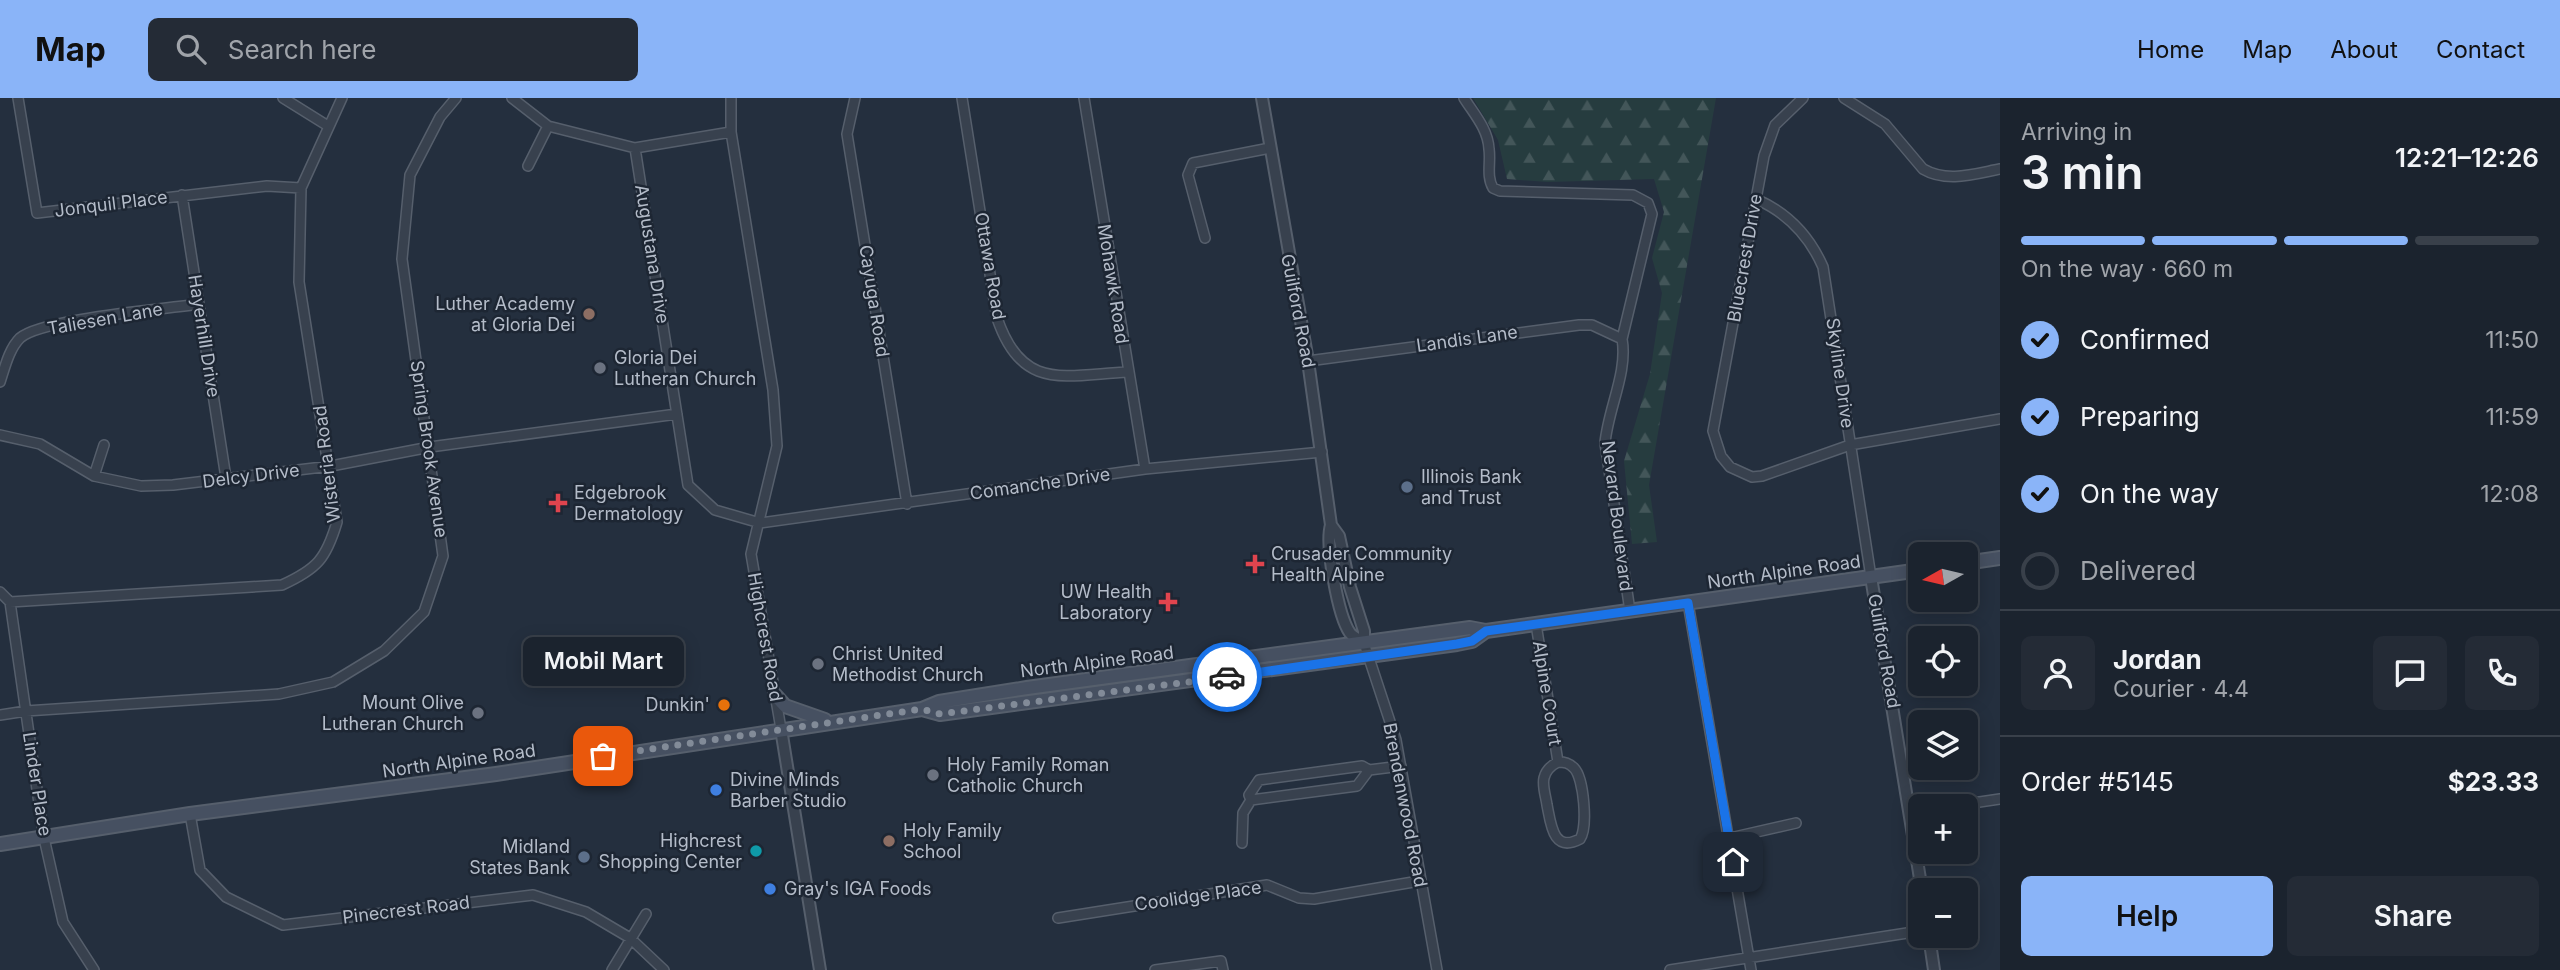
<!DOCTYPE html>
<html lang="en">
<head>
<meta charset="utf-8">
<style>
	body { margin:0; font-family:Inter,sans-serif; background:#242b36; color:#f1f3f6; height:100vh; display:flex; flex-direction:column; font-size:26px; white-space:nowrap }
	* { box-sizing:border-box; margin:0 }
	p { font-size:23px; color:#a0a4aa }
	.icon { flex:none; width:38px; height:38px; fill:none; stroke:currentColor; stroke-width:2; stroke-linecap:round; stroke-linejoin:round }
	.map { position:relative; flex:1; overflow:hidden }
	.panel { display:flex; flex-direction:column; background:#1b232e; width:560px }
	.panel>* { flex:none }
	.needle { width:46px; rotate:262deg }
	.fabs { position:absolute; left:1908px; top:444px; display:grid; gap:14px }
	.fabs a { display:grid; place-items:center; width:70px; height:70px; border-radius:10px; background:#1b232e; box-shadow:0 4px 18px #0003,0 0 0 2px #39404a; font-size:35px }
	.pin { position:absolute; display:grid; place-items:center; width:60px; height:60px; color:#fff; margin:-30px; border-radius:14px; box-shadow:0 4px 10px #0006 }
	.courier { position:absolute; display:grid; place-items:center; width:70px; height:70px; margin:-35px; border:5px solid #1a73e8; border-radius:50%; background:#fff; color:#222; box-shadow:0 2px 9px #0007 }
	.bubble { position:absolute; height:49px; border-radius:10px; background:#1b232e; box-shadow:0 4px 18px #0003,0 0 0 2px #39404a; font-size:23px; font-weight:600; line-height:49px; text-align:center }
	.summary em { font-style:normal; font-weight:600 }
	.summary div { display:flex; flex-direction:column-reverse }
	.summary { display:flex; align-items:center; justify-content:space-between; height:119px; padding:0 21px }
	h1 { font-size:46px; font-weight:600; line-height:52px }
	.bar { display:grid; grid-template-columns:repeat(4,1fr); gap:10px 7px; align-content:center; height:84px; padding:0 21px }
	.bar i { height:9px; border-radius:5px; background:#39404a }
	.bar .active { background:#8ab4f8 }
	.bar p { grid-column:span 4 }
	.line { display:flex; align-items:center; gap:18px; padding:0 21px; border-top:2px solid #39404a }
	.line div { flex:1 }
	.round { display:grid; place-items:center; flex:none; width:74px; height:74px; border-radius:10px; background:#242b36 }
	ol { padding:0 21px; list-style:none }
	li { display:flex; align-items:center; gap:21px; height:77px }
	li p { margin-inline-start:auto }
	li .icon { padding:7px; border-radius:50%; background:#8ab4f8; color:#111; stroke-width:4 }
	li:last-child { color:#a0a4aa }
	li i { width:38px; height:38px; border:4px solid #39404a; border-radius:50% }
	.cta { display:flex; gap:14px; margin-top:auto; padding:14px 21px }
	.cta a { flex:1; height:80px; border-radius:10px; background:#8ab4f8; color:#111; font-size:28px; font-weight:600; line-height:80px; text-align:center }
	.cta a+a { background:#242b36; color:#f1f3f6 }
	header { display:flex; align-items:center; gap:42px; box-sizing:border-box; height:98px; padding:0 35px; background:#8ab4f8; color:#111 }
	header strong { font-size:33px }
	nav { display:flex; gap:38px; margin-inline-start:auto; font-size:24px }
	.search { width:490px; height:63px; background:#242b36; display:flex; align-items:center; gap:18px; box-sizing:border-box; padding:0 24px; border-radius:10px; color:#a0a4aa; font-size:26px }
	main { display:flex; flex:1; min-height:0 }
	.map>svg:first-child { display:block }
	.forest { fill:url(#forest-firs) }
	.lines { fill:none; stroke-linecap:round; stroke-linejoin:round }
	.minor-casing { stroke:#565f6c; stroke-width:12 }
	.tertiary-casing { stroke:#565f6c; stroke-width:14 }
	.secondary-casing { stroke:#565f6c; stroke-width:16 }
	.minor { stroke:#38414e; stroke-width:9 }
	.tertiary { stroke:#38414e; stroke-width:10 }
	.secondary { stroke:#465061; stroke-width:12 }
	.done { stroke:#828b98; stroke-width:7; stroke-dasharray:0 12.6 }
	.route { stroke:#1a73e8; stroke-width:9 }
	.education-dot { fill:#8d6e63; stroke:#1d2633; stroke-width:2.5 }
	.worship-dot { fill:#6b7280; stroke:#1d2633; stroke-width:2.5 }
	.service-dot { fill:#5c6f8a; stroke:#1d2633; stroke-width:2.5 }
	.health-dot { fill:#e0444e; stroke:#1d2633; stroke-width:2.5 }
	.food-dot { fill:#e8710a; stroke:#1d2633; stroke-width:2.5 }
	.shop-dot { fill:#3f7fe0; stroke:#1d2633; stroke-width:2.5 }
	.culture-dot { fill:#0f9aa8; stroke:#1d2633; stroke-width:2.5 }
	.labels { text-anchor:middle; stroke-width:5; stroke-linejoin:round; paint-order:stroke }
	.street-label { font-size:18px; fill:#b4bcc9; stroke:#1d2633 }
	.poi-label { font-size:18px; fill:#b4bcc9; stroke:#1d2633; text-anchor:start }
</style>
</head>
<body>
<header>
<strong>Map</strong>
<div class="search"><svg class="icon" aria-label="search" viewBox="0 0 24 24"><circle cx="10" cy="10" r="6"/><path d="M15 15l6 6"/></svg>Search here</div>
<nav><a>Home</a><a>Map</a><a>About</a><a>Contact</a></nav>
</header>
<main>
<div class="map">
<svg width="2000" height="872" viewBox="0 0 2000 872">
	<defs>
		<pattern id="forest-firs" width="22" height="20" patternUnits="userSpaceOnUse" patternTransform="scale(1.75)"><rect width="22" height="20" fill="#263c3f"/><path d="M5 1l3.5 6h-7zM16 11l3.5 6h-7z" fill="#435659"/></pattern>
	</defs>
	<rect width="100%" height="100%" fill="#242f3e"/>
	<path class="forest" d="M1473 0H1716L1649 387 1657 444 1632 446 1624 363 1650 276 1662 195 1652 160 1664 114 1654 81 1548 84 1507 81 1498 42Z"/>
	<g class="lines">
		<defs>
			<path id="minor" d="M18 0 37 115 267 88 301 90
				M283 0 328 28
				M512 0 548 28 635 50 731 34
				M731 0V34L773 292 777 348 751 456 781 631
				M855 0 847 36 907 406
				M962 0 997 220C1022 294 1064 277 1128 274
				M1084 0 1145 371
				M1464 0C1474 16 1488 31 1489 51 1491 64 1486 78 1493 90L1500 93 1633 97 1648 105 1652 116 1622 241C1628 274 1608 311 1605 345L1630 513
				M1803 0 1775 27 1764 58 1713 333 1721 358 1730 369 1752 379 1762 378 1850 347 2000 321
				M1844 0 1885 26 1923 71C1947 85 1974 76 2000 71
				M635 50 688 387 715 412 760 425 1145 371 1322 354
				M528 68 548 28
				M182 97 226 380
				M1756 101C1788 115 1809 137 1823 169L1871 479
				M1205 140 1188 77 1193 65 1270 50
				M1308 263 1579 227H1592L1622 241
				M0 284C5 269 9 251 20 240 41 221 165 211 199 206
				M0 337 40 346 94 378 141 388 173 387 331 368 430 349 677 316
				M94 378 104 347
				M0 494 10 504 44 740 63 824 94 872
				M10 504 282 487C317 471 326 461 337 424L299 184 301 90 342 0
				M1688 505 1751 872
				M1536 526 1558 664
				M1364 545 1396 642 1437 872
				M0 617 26 613 279 596 333 584 384 553 424 514 443 458 402 161 410 77 440 19 456 0
				M1558 664C1565 664 1569 665 1574 670 1584 680 1588 730 1580 741 1553 755 1551 727 1547 707 1546 699 1542 688 1544 680 1546 672 1552 667 1558 664Z
				M1369 672 1357 688 1251 702 1249 697 1259 682 1362 668 1369 672 1401 668
				M1946 709 2000 701
				M190 716 200 772 226 799 283 827 533 797 586 814 630 840 664 872
				M1730 740 1796 725
				M1242 745 1243 715 1251 702
				M1058 820 1267 787 1299 800 1314 801 1419 783
				M612 872 646 816
				M1155 872 1221 863 1223 872
				M1670 872 1920 833"/>
			<path id="tertiary" d="M1262 0 1308 263 1331 427C1325 446 1338 518 1350 535 1353 539 1360 542 1364 545
				M1331 427 1339 438 1350 489 1364 533V545
				M1871 479 1922 793
				M781 631 820 872
				M1929 838 1934 872"/>
			<path id="secondary" d="M1965 465 2000 460
				M775 597 785 608 825 622
				M922 611 940 616 1457 546 1472 543 1486 533
				M0 746 190 716 496 676 922 611 939 604 1027 590 1470 530 1486 533 1920 472"/>
		</defs>
		<use href="#minor" class="minor-casing"/>
		<use href="#tertiary" class="tertiary-casing"/>
		<use href="#secondary" class="secondary-casing"/>
		<use href="#minor" class="minor"/>
		<use href="#tertiary" class="tertiary"/>
		<use href="#secondary" class="secondary"/>
	</g>
	<g class="lines">
		<path class="done" d="M603 658 922 611 940 616 1227 579"/>
		<path class="route" d="M1227 579 1457 546 1472 543 1486 533 1688 505 1733 764"/>
	</g>
	<g class="education-dot">
		<circle cx="589" cy="216" r="7"/>
		<circle cx="889" cy="743" r="7"/>
	</g>
	<g class="worship-dot">
		<circle cx="600" cy="270" r="7"/>
		<circle cx="818" cy="566" r="7"/>
		<circle cx="478" cy="615" r="7"/>
		<circle cx="933" cy="677" r="7"/>
	</g>
	<g class="service-dot">
		<circle cx="1407" cy="389" r="7"/>
		<circle cx="584" cy="759" r="7"/>
	</g>
	<g class="health-dot">
		<path d="M554.5 394.5h7v7h7v7h-7v7h-7v-7h-7v-7h7z"/>
		<path d="M1251.5 455.5h7v7h7v7h-7v7h-7v-7h-7v-7h7z"/>
		<path d="M1164.5 493.5h7v7h7v7h-7v7h-7v-7h-7v-7h7z"/>
	</g>
	<circle class="food-dot" cx="724" cy="607" r="7"/>
	<g class="shop-dot">
		<circle cx="716" cy="692" r="7"/>
		<circle cx="770" cy="791" r="7"/>
	</g>
	<circle class="culture-dot" cx="756" cy="753" r="7"/>
	<g class="labels">
		<g class="street-label">
			<text transform="translate(111 106) rotate(-7)" y="6">Jonquil Place</text>
			<text transform="translate(652 156) rotate(81)" y="6">Augustana Drive</text>
			<text transform="translate(1745 160) rotate(-80)" y="6">Bluecrest Drive</text>
			<text transform="translate(990 168) rotate(80)" y="6">Ottawa Road</text>
			<text transform="translate(1113 186) rotate(81)" y="6">Mohawk Road</text>
			<text transform="translate(874 203) rotate(81)" y="6">Cayuga Road</text>
			<text transform="translate(1298 213) rotate(79)" y="6">Guilford Road</text>
			<text transform="translate(105 221) rotate(-10)" y="6">Taliesen Lane</text>
			<text transform="translate(204 238) rotate(81)" y="6">Hayerhill Drive</text>
			<text transform="translate(1467 241) rotate(-8)" y="6">Landis Lane</text>
			<text transform="translate(1840 275) rotate(82)" y="6">Skyline Drive</text>
			<text transform="translate(429 351) rotate(82)" y="6">Spring Brook Avenue</text>
			<text transform="translate(327 366) rotate(-97)" y="6">Wisteria Road</text>
			<text transform="translate(251 378) rotate(-7)" y="6">Delcy Drive</text>
			<text transform="translate(1040 386) rotate(-8)" y="6">Comanche Drive</text>
			<text transform="translate(1617 418) rotate(83)" y="6">Nevard Boulevard</text>
			<text transform="translate(1784 474) rotate(-8)" y="6">North Alpine Road</text>
			<text transform="translate(765 539) rotate(80)" y="6">Highcrest Road</text>
			<text transform="translate(1884 553) rotate(80)" y="6">Guilford Road</text>
			<text transform="translate(1097 564) rotate(-7)" y="6">North Alpine Road</text>
			<text transform="translate(1547 595) rotate(81)" y="6">Alpine Court</text>
			<text transform="translate(459 663) rotate(-8)" y="6">North Alpine Road</text>
			<text transform="translate(37 686) rotate(81)" y="6">Linder Place</text>
			<text transform="translate(1405 707) rotate(79)" y="6">Brendenwood Road</text>
			<text transform="translate(1198 798) rotate(-8)" y="6">Coolidge Place</text>
			<text transform="translate(406 812) rotate(-7)" y="6">Pinecrest Road</text>
		</g>
		<g class="poi-label">
			<text x="575" y="212" text-anchor="end">Luther Academy<tspan x="575" dy="21">at Gloria Dei</tspan></text>
			<text x="614" y="266">Gloria Dei<tspan x="614" dy="21">Lutheran Church</tspan></text>
			<text x="1421" y="385">Illinois Bank<tspan x="1421" dy="21">and Trust</tspan></text>
			<text x="574" y="401">Edgebrook<tspan x="574" dy="21">Dermatology</tspan></text>
			<text x="1271" y="462">Crusader Community<tspan x="1271" dy="21">Health Alpine</tspan></text>
			<text x="1152" y="500" text-anchor="end">UW Health<tspan x="1152" dy="21">Laboratory</tspan></text>
			<text x="832" y="562">Christ United<tspan x="832" dy="21">Methodist Church</tspan></text>
			<text x="464" y="611" text-anchor="end">Mount Olive<tspan x="464" dy="21">Lutheran Church</tspan></text>
			<text x="710" y="613" text-anchor="end">Dunkin'</text>
			<text x="947" y="673">Holy Family Roman<tspan x="947" dy="21">Catholic Church</tspan></text>
			<text x="730" y="688">Divine Minds<tspan x="730" dy="21">Barber Studio</tspan></text>
			<text x="903" y="739">Holy Family<tspan x="903" dy="21">School</tspan></text>
			<text x="742" y="749" text-anchor="end">Highcrest<tspan x="742" dy="21">Shopping Center</tspan></text>
			<text x="570" y="755" text-anchor="end">Midland<tspan x="570" dy="21">States Bank</tspan></text>
			<text x="784" y="797">Gray's IGA Foods</text>
		</g>
	</g>
</svg>
<div class="fabs">
<a><svg class="needle" viewBox="-14 -14 28 28"><path d="M0-13l5 13h-10z" fill="#e53935"/><path d="M0 13l5-13h-10z" fill="#a0a4aa"/></svg></a>
<a><svg class="icon" aria-label="locate" viewBox="0 0 24 24"><circle cx="12" cy="12" r="6"/><path d="M12 2v4M12 18v4M2 12h4M18 12h4"/></svg></a>
<a><svg class="icon" aria-label="layers" viewBox="0 0 24 24"><path d="M12 4l9 5-9 5-9-5zM3 14l9 5 9-5"/></svg></a>
<a>+</a>
<a>−</a>
</div>
<div class="pin" style="left:603px;top:658px;background:#ea580c"><svg class="icon" aria-label="bag" viewBox="0 0 24 24"><path d="M5 8h14l-1 12H6zM9 8a3 3 0 0 1 6 0"/></svg></div>
<div class="pin" style="left:1733px;top:764px;background:#1f2937"><svg class="icon" aria-label="home" viewBox="0 0 24 24"><path d="M3 11l9-7 9 7M6 9v11h12V9"/></svg></div>
<div class="courier" style="left:1227px;top:579px"><svg class="icon" aria-label="car" viewBox="0 0 24 24"><path d="M5 17H2v-5l4-1 3-4h7l3 4 3 1v5h-3M9 17h6M6 11h13"/><circle cx="7" cy="17" r="2"/><circle cx="17" cy="17" r="2"/></svg></div>
<div class="bubble" style="left:523px;top:539px;width:161px">Mobil Mart</div>
</div>
<section class="panel">
<div class="summary"><div><h1>3 min</h1><p>Arriving in</p></div><em>12:21–12:26</em></div>
<div class="bar"><i class="active"></i><i class="active"></i><i class="active"></i><i></i><p>On the way · 660 m</p></div>
<ol>
<li><svg class="icon" aria-label="check" viewBox="0 0 24 24"><path d="M5 12l5 5 9-10"/></svg>Confirmed<p>11:50</p></li>
<li><svg class="icon" aria-label="check" viewBox="0 0 24 24"><path d="M5 12l5 5 9-10"/></svg>Preparing<p>11:59</p></li>
<li><svg class="icon" aria-label="check" viewBox="0 0 24 24"><path d="M5 12l5 5 9-10"/></svg>On the way<p>12:08</p></li>
<li><i></i>Delivered</li>
</ol>
<div class="line" style="height:126px"><a class="round"><svg class="icon" aria-label="person" viewBox="0 0 24 24"><circle cx="12" cy="8" r="4"/><path d="M4 21q1-7 8-7t8 7"/></svg></a><div><b>Jordan</b><p>Courier · 4.4</p></div><a class="round"><svg class="icon" aria-label="chat" viewBox="0 0 24 24"><path d="M4 5h16v11H9l-5 4z"/></svg></a><a class="round"><svg class="icon" aria-label="phone" viewBox="0 0 24 24"><path d="M5 4h4l2 5-3 2q2 4 5 5l2-3 5 2v4C11 20 4 13 5 4z"/></svg></a></div>
<div class="line" style="height:91px"><div>Order #5145</div><b>$23.33</b></div>
<div class="cta"><a>Help</a><a>Share</a></div>
</section>
</main>
</body>
</html>
